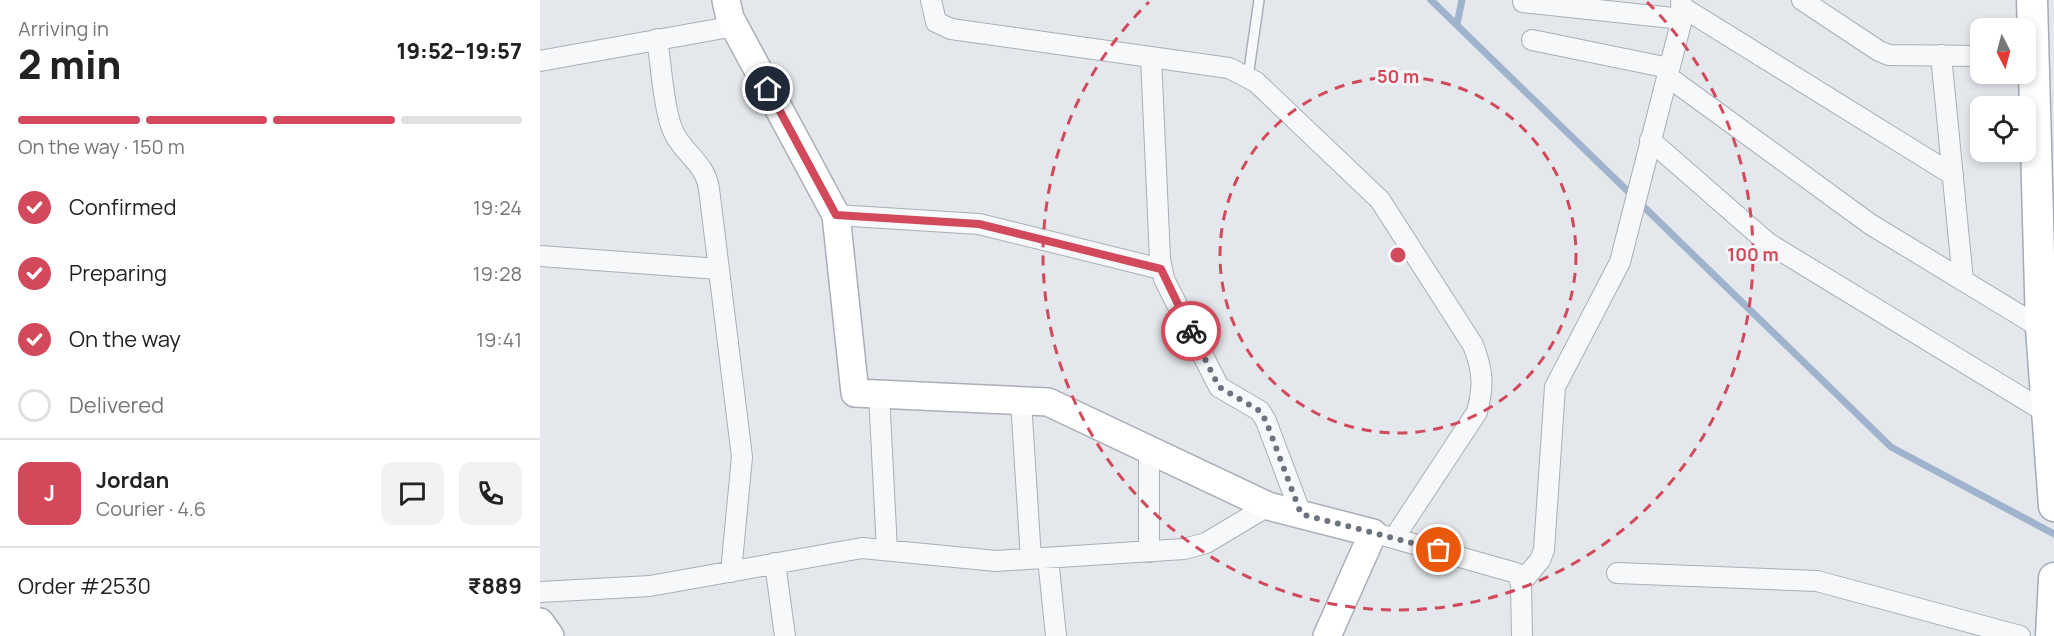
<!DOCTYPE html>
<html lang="en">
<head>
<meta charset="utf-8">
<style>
	body { margin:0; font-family:Manrope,sans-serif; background:#f2f2f2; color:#222; height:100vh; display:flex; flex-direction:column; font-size:22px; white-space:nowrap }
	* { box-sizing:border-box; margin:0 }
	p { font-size:20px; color:#767676 }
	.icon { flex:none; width:33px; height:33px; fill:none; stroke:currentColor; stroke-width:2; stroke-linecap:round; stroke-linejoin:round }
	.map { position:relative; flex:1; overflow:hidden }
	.details { display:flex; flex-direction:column; background:#fff; width:540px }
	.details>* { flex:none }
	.needle { width:39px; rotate:174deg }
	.tools { position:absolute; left:1430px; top:18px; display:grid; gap:12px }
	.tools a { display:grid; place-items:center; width:66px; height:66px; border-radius:12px; background:#fff; box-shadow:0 3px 9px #0003; font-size:30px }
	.pin { position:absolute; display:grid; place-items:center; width:51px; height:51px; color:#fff; margin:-26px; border:3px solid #fff; border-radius:50%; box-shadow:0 2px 6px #0007 }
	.courier { position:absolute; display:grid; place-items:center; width:60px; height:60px; margin:-30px; border:4px solid #d1495b; border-radius:50%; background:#fff; color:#222; box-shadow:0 2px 8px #0007 }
	.summary em { font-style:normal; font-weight:800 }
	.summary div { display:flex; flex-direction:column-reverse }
	.summary { display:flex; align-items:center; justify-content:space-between; height:102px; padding:0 18px }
	h1 { font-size:39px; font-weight:800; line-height:45px }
	.bar { display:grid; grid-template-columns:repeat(4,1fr); gap:9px 6px; align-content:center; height:72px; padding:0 18px }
	.bar i { height:8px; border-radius:4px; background:#e0e0e0 }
	.bar .selected { background:#d1495b }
	.bar p { grid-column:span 4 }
	.line { display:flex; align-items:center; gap:15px; padding:0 18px; border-top:2px solid #e0e0e0 }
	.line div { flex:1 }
	.round { display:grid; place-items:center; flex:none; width:63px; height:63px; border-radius:12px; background:#f2f2f2 }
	ol { padding:0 18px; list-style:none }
	li { display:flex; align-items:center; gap:18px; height:66px }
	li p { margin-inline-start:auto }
	li .icon { padding:6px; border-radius:50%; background:#d1495b; color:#fff; stroke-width:4 }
	li:last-child { color:#767676 }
	li i { width:33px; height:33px; border:3px solid #e0e0e0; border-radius:50% }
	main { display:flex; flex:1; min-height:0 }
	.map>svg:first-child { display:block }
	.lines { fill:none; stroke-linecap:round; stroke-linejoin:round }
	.stream { stroke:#9fb4cc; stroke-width:7 }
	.lane-casing { stroke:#a9aeb7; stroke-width:12 }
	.street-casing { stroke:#a9aeb7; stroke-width:22 }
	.secondary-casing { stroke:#a9aeb7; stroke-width:30 }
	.primary-casing { stroke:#a3abb8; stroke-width:33 }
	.lane { stroke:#f7f8fa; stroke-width:9 }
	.street { stroke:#f7f8fa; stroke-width:20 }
	.secondary { stroke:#fff; stroke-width:27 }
	.primary { stroke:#fff; stroke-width:30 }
	.done { stroke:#6c737f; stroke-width:6; stroke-dasharray:0 10.8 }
	.route { stroke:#d1495b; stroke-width:8 }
	.ring { fill:none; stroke:#d1495b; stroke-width:3; stroke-dasharray:10 8 }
	.centre { fill:#d1495b; stroke:#f4f6f9; stroke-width:3 }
	.ring-label { font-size:18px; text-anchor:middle; font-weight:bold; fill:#d1495b; stroke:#f4f6f9; stroke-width:6; stroke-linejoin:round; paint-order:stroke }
</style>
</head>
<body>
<main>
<section class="details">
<div class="summary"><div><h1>2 min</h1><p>Arriving in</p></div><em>19:52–19:57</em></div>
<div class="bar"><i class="selected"></i><i class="selected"></i><i class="selected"></i><i></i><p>On the way · 150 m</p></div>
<ol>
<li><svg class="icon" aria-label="check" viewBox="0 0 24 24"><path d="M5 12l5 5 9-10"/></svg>Confirmed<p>19:24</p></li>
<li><svg class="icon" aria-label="check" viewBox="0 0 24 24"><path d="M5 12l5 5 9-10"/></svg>Preparing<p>19:28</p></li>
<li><svg class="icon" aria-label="check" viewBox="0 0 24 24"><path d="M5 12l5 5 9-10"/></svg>On the way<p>19:41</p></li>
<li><i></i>Delivered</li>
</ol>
<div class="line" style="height:108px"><b class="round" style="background:#d1495b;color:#fff">J</b><div><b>Jordan</b><p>Courier · 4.6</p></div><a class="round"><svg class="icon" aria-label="chat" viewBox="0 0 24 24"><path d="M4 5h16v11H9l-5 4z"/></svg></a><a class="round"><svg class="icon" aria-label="phone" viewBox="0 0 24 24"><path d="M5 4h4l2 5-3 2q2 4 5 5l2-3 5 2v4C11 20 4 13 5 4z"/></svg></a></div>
<div class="line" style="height:78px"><div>Order #2530</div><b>₹889</b></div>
</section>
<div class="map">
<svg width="1514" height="636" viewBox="0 0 1514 636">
	<rect width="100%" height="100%" fill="#e4e7ec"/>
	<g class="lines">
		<path class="stream" d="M891 0 1351 447 1514 534
			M917 24 922 0"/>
		<defs>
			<path id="lane" d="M708 77 719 0"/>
			<path id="street" d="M391 0 396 22 411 29 689 68 716 82 840 200 933 345C943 370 944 386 937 412L854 538
				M1262 0 1339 51 1349 55 1440 56
				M983 2 1142 19
				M1142 7 1413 175
				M117 39C121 63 124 116 135 135 146 155 166 165 169 189L202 457 191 572
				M992 40 1129 68
				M1401 55 1423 281
				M611 57 620 259 624 279 679 387 720 411 726 421 761 514
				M0 61 195 26
				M1127 76 1330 224 1501 328 1508 329
				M1110 140 1228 243 1507 413
				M296 215 439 224 621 269
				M0 256 179 269
				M339 394 347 550
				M481 401 491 559
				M842 535 976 573 981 583 982 636
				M609 552V450
				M508 558 516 636
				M235 563 245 636
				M1077 573 1277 581 1480 636
				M981 583 1000 560 1004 550 1015 387 1080 262 1142 19 1141 0
				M0 592 110 586 322 548 456 561 644 549 666 543 728 506"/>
			<path id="secondary" d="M186 0 190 18 296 215 315 393 508 402 728 506 833 533 787 636
				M0 622 10 636"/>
			<path id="primary" d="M1492 0 1501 328 1514 506
				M1511 636 1514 578"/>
		</defs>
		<use href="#lane" class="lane-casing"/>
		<use href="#street" class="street-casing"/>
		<use href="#secondary" class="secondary-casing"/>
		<use href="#primary" class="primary-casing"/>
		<use href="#lane" class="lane"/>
		<use href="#street" class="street"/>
		<use href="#secondary" class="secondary"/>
		<use href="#primary" class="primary"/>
	</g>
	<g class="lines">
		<path class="done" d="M651 331 679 387 720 411 726 421 761 514 899 550"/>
		<path class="route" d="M228 89 296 215 439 224 621 269 651 331"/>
	</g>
	<g class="ring">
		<circle cx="858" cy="255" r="178"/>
		<path d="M1107 2A355 355 0 1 1 609 2"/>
	</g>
	<circle cx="858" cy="255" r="9" class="centre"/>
	<g class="ring-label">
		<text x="858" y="83">50 m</text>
		<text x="1213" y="261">100 m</text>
	</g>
</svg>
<div class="tools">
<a><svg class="needle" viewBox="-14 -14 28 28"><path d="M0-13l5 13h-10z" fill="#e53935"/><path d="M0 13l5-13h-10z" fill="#767676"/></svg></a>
<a><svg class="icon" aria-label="locate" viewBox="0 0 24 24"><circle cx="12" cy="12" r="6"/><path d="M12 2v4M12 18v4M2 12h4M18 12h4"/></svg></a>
</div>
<div class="pin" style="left:899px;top:550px;background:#ea580c"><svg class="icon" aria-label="bag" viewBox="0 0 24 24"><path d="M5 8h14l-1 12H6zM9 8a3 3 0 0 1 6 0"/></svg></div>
<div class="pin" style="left:228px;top:89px;background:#1f2937"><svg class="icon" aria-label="home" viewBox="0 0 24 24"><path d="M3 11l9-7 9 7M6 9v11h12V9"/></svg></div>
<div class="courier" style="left:651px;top:331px"><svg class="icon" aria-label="bike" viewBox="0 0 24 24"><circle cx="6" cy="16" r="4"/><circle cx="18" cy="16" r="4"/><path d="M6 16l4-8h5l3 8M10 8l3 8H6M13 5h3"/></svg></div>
</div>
</main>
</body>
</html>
